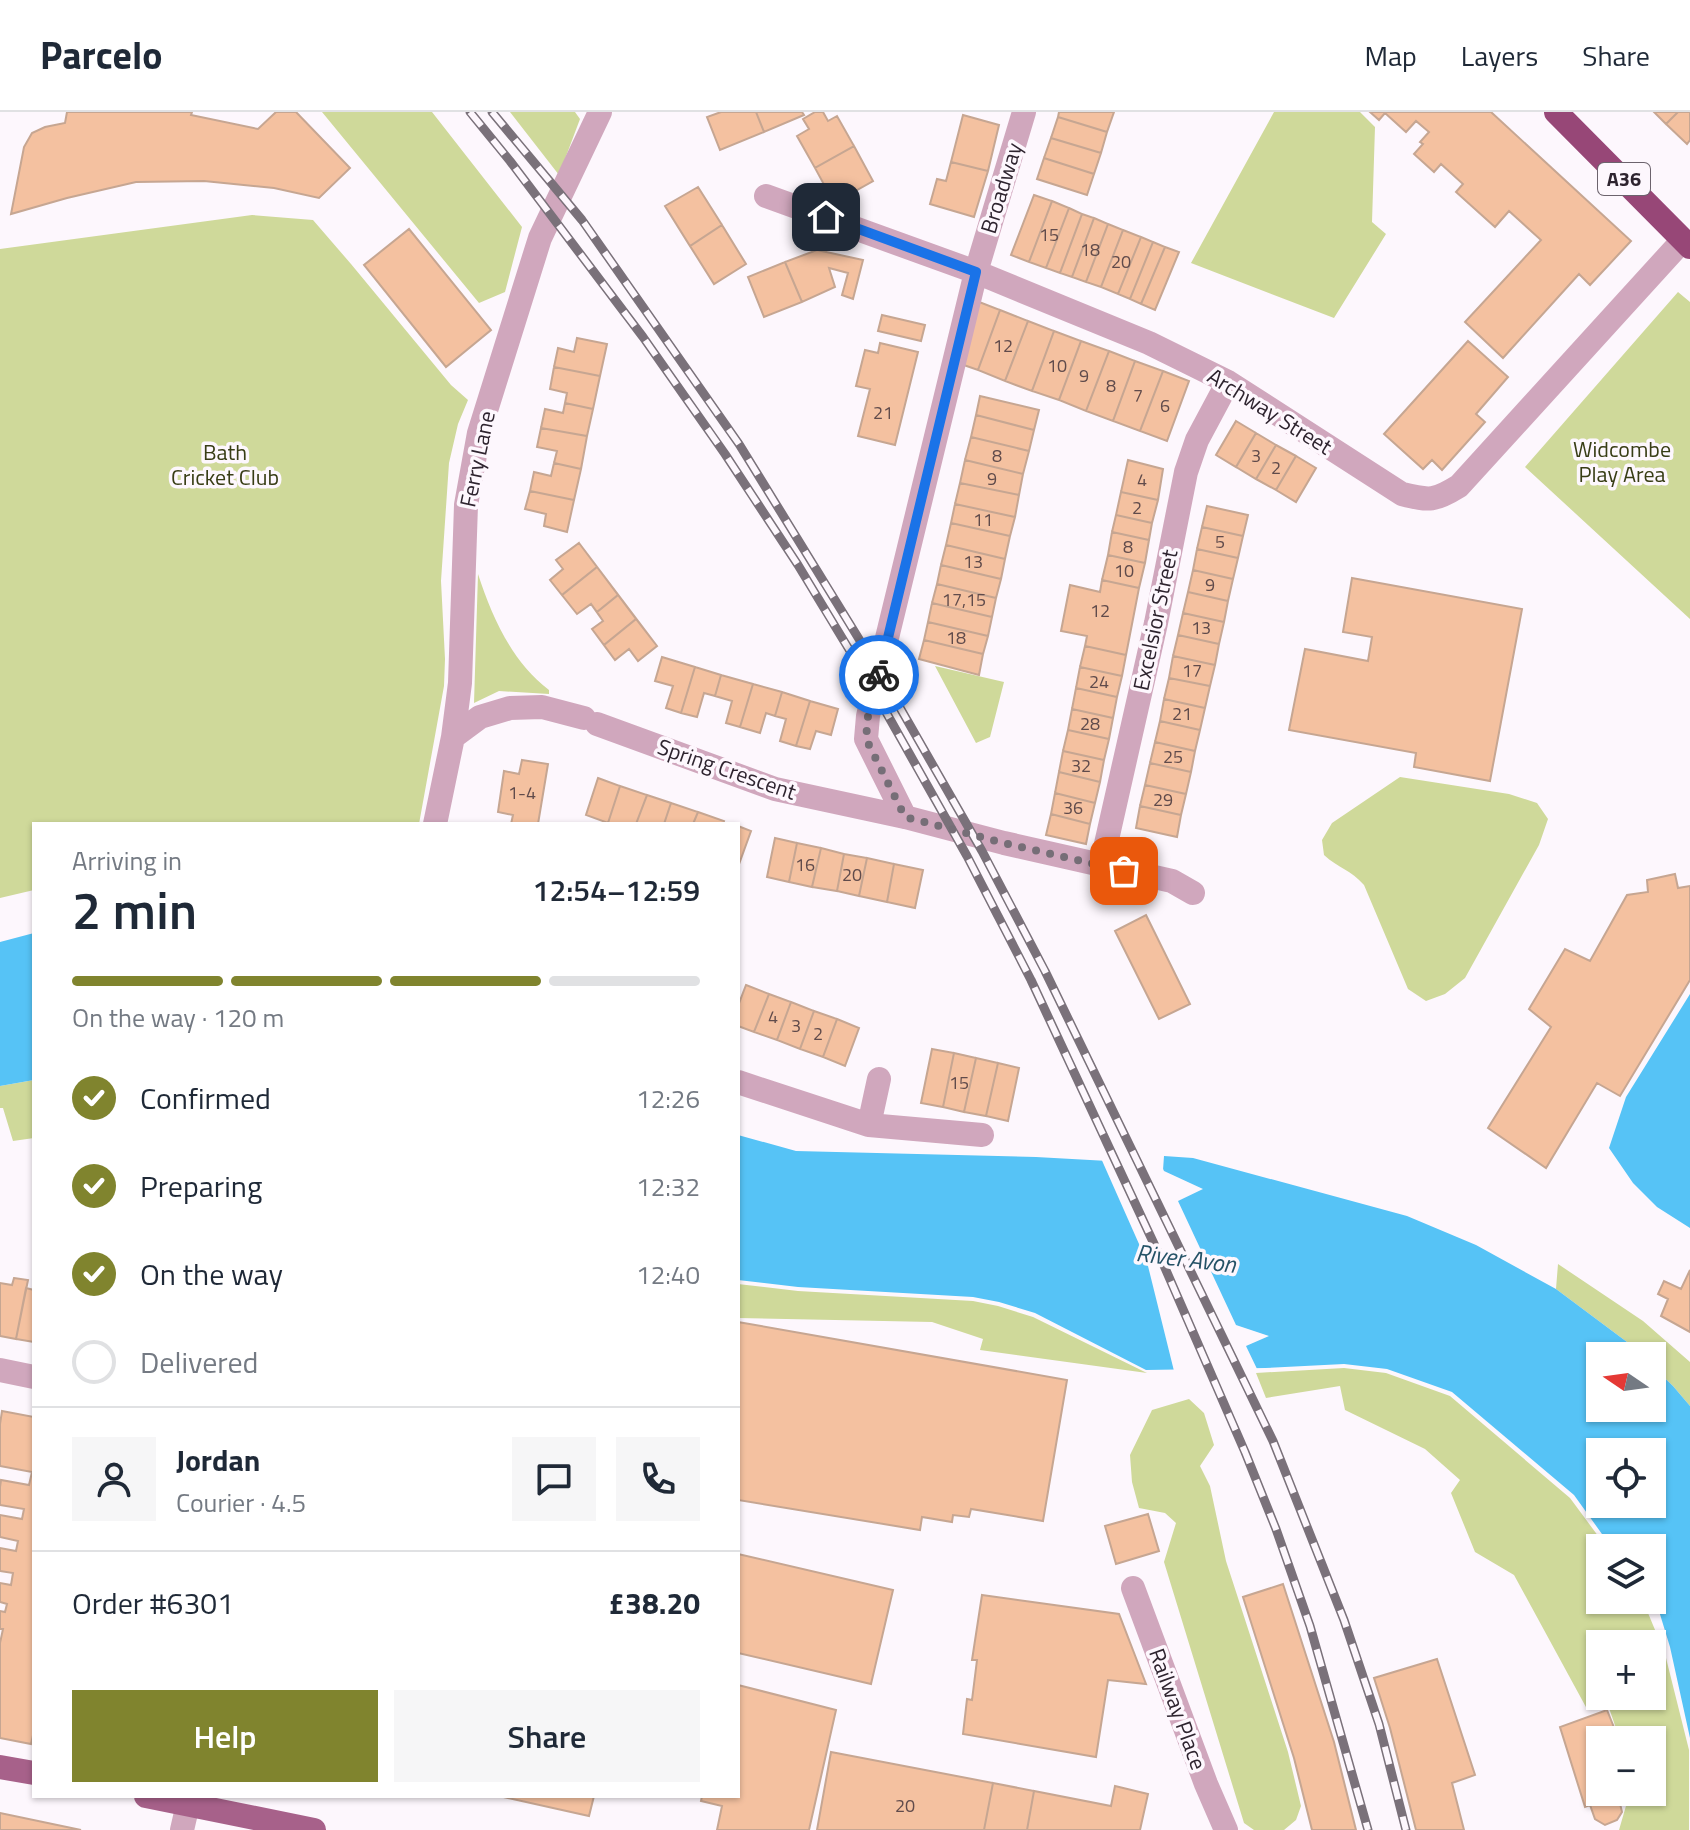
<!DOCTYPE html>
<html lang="en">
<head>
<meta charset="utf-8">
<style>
	body { margin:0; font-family:"Titillium Web",sans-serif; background:#f6f6f7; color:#1f2937; height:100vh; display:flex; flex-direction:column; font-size:30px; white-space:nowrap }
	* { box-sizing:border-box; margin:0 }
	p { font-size:26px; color:#747a83 }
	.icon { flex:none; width:44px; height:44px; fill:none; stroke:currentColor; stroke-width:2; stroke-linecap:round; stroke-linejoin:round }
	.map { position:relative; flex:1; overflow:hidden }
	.panel { position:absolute; left:32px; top:710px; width:708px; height:976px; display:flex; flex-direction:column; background:#fff; border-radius:0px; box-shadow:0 2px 6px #0004 }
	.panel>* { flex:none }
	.needle { width:52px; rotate:283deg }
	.controls { position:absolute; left:1586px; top:1230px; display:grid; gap:16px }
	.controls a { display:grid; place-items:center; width:80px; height:80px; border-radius:0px; background:#fff; box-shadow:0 2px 6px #0004; font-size:40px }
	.pin { position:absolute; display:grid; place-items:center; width:68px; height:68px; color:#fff; margin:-34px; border-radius:16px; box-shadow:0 4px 12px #0006 }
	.courier { position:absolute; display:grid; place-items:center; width:80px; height:80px; margin:-40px; border:6px solid #1a73e8; border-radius:50%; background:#fff; color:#222; box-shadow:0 2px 10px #0007 }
	.head em { font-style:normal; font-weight:600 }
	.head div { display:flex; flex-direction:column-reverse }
	.head { display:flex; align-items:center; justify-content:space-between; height:136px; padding:0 40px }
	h1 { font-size:52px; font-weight:600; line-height:60px }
	.bar { display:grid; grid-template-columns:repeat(4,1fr); gap:12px 8px; align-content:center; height:96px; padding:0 40px }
	.bar i { height:10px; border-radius:6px; background:#e0e1e3 }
	.bar .on { background:#80842e }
	.bar p { grid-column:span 4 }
	.line { display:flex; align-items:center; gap:20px; padding:0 40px; border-top:2px solid #e0e1e3 }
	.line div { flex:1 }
	.round { display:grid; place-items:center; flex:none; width:84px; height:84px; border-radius:0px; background:#f6f6f7 }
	ol { padding:0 40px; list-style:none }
	li { display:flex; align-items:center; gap:24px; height:88px }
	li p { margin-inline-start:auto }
	li .icon { padding:8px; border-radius:50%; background:#80842e; color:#fff; stroke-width:4 }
	li:last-child { color:#747a83 }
	li i { width:44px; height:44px; border:4px solid #e0e1e3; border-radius:50% }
	.button { display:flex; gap:16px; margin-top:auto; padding:16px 40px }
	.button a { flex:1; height:92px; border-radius:0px; background:#80842e; color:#fff; font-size:32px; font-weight:600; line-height:92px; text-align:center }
	.button a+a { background:#f6f6f7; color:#1f2937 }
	header { display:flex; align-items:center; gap:48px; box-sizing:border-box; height:112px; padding:0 40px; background:#fff; border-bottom:2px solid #e0e1e3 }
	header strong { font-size:38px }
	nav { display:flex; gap:44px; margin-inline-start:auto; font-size:28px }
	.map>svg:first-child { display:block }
	.green { fill:#cfd99a; fill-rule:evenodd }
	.water { fill:#56c3f6; fill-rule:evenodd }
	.pier { fill:#fdf7fd }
	.building { fill:#f4c1a0; stroke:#c6a692; stroke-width:2 }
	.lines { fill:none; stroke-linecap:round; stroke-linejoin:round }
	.minor { stroke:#d0a7bd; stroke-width:24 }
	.major { stroke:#a7618a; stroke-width:24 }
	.highway { stroke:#974777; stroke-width:24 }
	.rail-casing { stroke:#7a717a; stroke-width:9 }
	.rail { stroke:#fdf7fd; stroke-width:6; stroke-dasharray:18; stroke-linecap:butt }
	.done { stroke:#766e77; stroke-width:8; stroke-dasharray:0 14.4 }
	.route { stroke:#1a73e8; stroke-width:10 }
	.labels { text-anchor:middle; stroke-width:7; stroke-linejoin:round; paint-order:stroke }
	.number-label { font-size:18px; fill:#604b4b }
	.shield { fill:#fdf7fd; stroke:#6c636d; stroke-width:2 }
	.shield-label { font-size:20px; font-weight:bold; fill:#2e242f }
	.street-label { font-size:22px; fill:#2e242f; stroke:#fdf7fd }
	.park-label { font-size:22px; fill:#383d15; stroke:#fdf7fd }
	.water-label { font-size:24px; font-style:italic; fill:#255267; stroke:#fdf7fd }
</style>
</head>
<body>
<header>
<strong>Parcelo</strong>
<nav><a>Map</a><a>Layers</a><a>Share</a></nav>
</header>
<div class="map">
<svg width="1690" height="1718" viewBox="0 0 1690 1718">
	<rect width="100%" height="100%" fill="#fdf7fd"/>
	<path class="green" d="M322 0H432L522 115 505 180 479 191Z
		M510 0H575L580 7 559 63Z
		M1274 0H1360L1375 15 1372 110 1386 122 1334 206 1191 151Z
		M252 103 313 108 351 152 451 273 468 288 458 312 449 351 441 469 445 547 444 574 419 712H34V778L0 786V137Z
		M1678 180 1690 190V507L1525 355Z
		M478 462C492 505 512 550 549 578V582L499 579 474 591Z
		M935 554 1004 570 990 625 976 631Z
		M1400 665 1509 682 1537 691 1548 707 1539 733 1465 866 1445 882 1426 889 1408 877 1364 773C1351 758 1338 756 1324 743L1322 728 1332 711Z
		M34 968V1026L13 1029 3 996H0V974Z
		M1558 1152 1643 1209 1690 1250V1294L1673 1274 1652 1254V1244H1642L1627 1230 1556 1177Z
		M738 1172 798 1179 973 1189 998 1194 1033 1205 1147 1261 980 1238 983 1227 932 1210 738 1206Z
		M1344 1256 1386 1261 1450 1284 1570 1386 1607 1436H1600V1488H1639L1648 1501 1665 1542 1689 1638V1718H1619L1630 1680H1652V1628H1620L1609 1596 1587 1597 1514 1463 1475 1440 1451 1381 1460 1368 1425 1337 1345 1298 1340 1274 1266 1286 1256 1261ZM1600 1532H1652V1584H1600Z
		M1189 1287 1204 1301 1214 1333 1200 1354 1210 1374 1226 1449 1288 1640 1301 1694 1296 1708 1284 1718H1254L1244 1711 1164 1450 1176 1411 1165 1401 1139 1396 1132 1370 1130 1343 1152 1298Z"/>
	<path class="water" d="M34 821V968L0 974V830Z
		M1690 882V1116L1657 1095 1633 1071 1609 1036 1626 985Z
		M738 1023 796 1039 1036 1045 1108 1049 1163 1058 1164 1044 1193 1046 1407 1104 1476 1133 1556 1177 1627 1230 1642 1244H1600V1296H1652V1254L1673 1274 1690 1294V1626L1670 1535 1659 1499 1652 1486V1436H1612L1574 1383 1452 1280 1387 1257 1344 1252 1265 1256 1146 1258 1035 1201 999 1190 973 1185 798 1175 738 1168ZM1600 1340H1652V1392H1600Z"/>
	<path class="pier" d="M1100 1044 1160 1053V1050L1164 1059 1203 1077 1178 1089 1236 1213 1269 1224 1246 1234 1258 1259H1174L1147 1150Z"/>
	<path class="building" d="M67 0H192L191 3 258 17 276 0H296L350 56 319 86 274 76 204 69 136 70 67 86 11 102 24 35 32 21 45 15 65 11Z
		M721 0H756L764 20 720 38 707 5Z
		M756 0H802L804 3 764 20Z
		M815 0H823L828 9 837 4 854 34 815 56 797 24 809 17 803 7Z
		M1059 0H1114L1107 20 1058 5Z
		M1370 0H1491L1631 129 1590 173 1579 162 1503 246 1465 210 1541 128 1509 99 1495 115 1456 80 1463 72 1441 52 1434 60 1414 42 1423 32 1420 30 1429 20 1416 9 1406 20 1385 1 1379 8Z
		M1654 0H1678L1666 12Z
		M1678 0H1690V28L1687 32 1666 12Z
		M963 3 999 13 988 59 951 50Z
		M1058 5 1107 20 1101 41 1051 26Z
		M1051 26 1101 41 1094 62 1044 46Z
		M854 34 873 69 834 91 815 56Z
		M1044 46 1094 62 1087 83 1037 67Z
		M951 50 988 59 974 105 930 92 937 67 946 69Z
		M698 75 722 113 690 134 665 94Z
		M1034 83 1052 89 1029 150 1011 143Z
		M1052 89 1069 96 1046 156 1029 150Z
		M1069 96 1082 102 1060 161 1046 156Z
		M1082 102 1094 106 1072 165 1060 161Z
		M1094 106 1108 112 1086 170 1072 165Z
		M1108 112 1123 118 1101 175 1086 170Z
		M722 113 746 152 714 172 690 134Z
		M409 117 491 218 446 255 364 153Z
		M1123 118 1141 125 1118 182 1101 175Z
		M1141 125 1153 130 1130 187 1118 182Z
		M1153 130 1165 135 1141 192 1130 187Z
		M1165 135 1179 140 1155 198 1141 192Z
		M817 138 863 148 853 187 842 183 848 161 829 156 835 175 802 190 785 150Z
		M785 150 802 190 764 205 748 165Z
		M974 188 1000 198 978 258 958 251Z
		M1000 198 1028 209 1005 269 978 258Z
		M882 203 925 213 921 229 878 219Z
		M1028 209 1054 219 1032 279 1005 269Z
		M1054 219 1081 229 1059 288 1032 279Z
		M577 226 607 232 600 264 554 255 558 236 574 240Z
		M1081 229 1109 239 1086 299 1059 288Z
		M1468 229 1508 265 1476 302 1485 310 1442 358 1432 348 1423 357 1384 322Z
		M880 231 918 240 895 333 858 324 870 277 856 274 865 238 878 241Z
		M1109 239 1135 249 1113 309 1086 299Z
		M1135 249 1163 259 1140 319 1113 309Z
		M554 255 600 264 593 297 565 291 567 281 550 277Z
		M1163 259 1189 269 1167 329 1140 319Z
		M980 284 1039 298 1034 318 976 303Z
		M565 291 593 297 587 324 541 316 545 297 563 301Z
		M976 303 1034 318 1029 339 971 325Z
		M1236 309 1256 321 1236 355 1216 343Z
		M541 316 587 324 581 357 554 351 557 339 537 335Z
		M1256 321 1276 333 1256 367 1236 355Z
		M971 325 1029 339 1023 362 965 348Z
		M1276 333 1296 344 1276 378 1256 367Z
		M1296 344 1316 356 1296 390 1276 378Z
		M965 348 1023 362 1019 383 960 371Z
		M1128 348 1163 357 1158 388 1121 380Z
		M554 351 581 357 574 388 530 379 534 360 551 364Z
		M960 371 1019 383 1015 405 955 392Z
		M530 379 574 388 567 420 544 414 546 402 525 397Z
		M1121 380 1158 388 1152 411 1116 403Z
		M955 392 1015 405 1010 424 951 411Z
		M1207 394 1248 403 1243 424 1202 415Z
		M1116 403 1152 411 1149 428 1112 420Z
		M951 411 1010 424 1005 447 946 433Z
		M1202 415 1243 424 1238 446 1197 437Z
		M1112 420 1149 428 1145 451 1108 443Z
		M579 431 657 534 638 549 629 537 615 548 592 517 603 509 591 492 577 502 550 468 563 457 556 448Z
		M579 431 597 455 562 483 550 468 563 457 556 448Z
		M946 433 1005 447 1001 467 941 453Z
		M1197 437 1238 446 1233 467 1193 458Z
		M1108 443 1145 451 1139 476 1102 468Z
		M941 453 1001 467 996 486 937 472Z
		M597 455 618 483 597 500 591 492 577 502 562 483Z
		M1193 458 1233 467 1228 489 1188 480Z
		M1352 466 1522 497 1490 669 1414 655 1416 641 1289 618 1305 537 1368 549 1372 525 1343 520Z
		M1102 468 1139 476 1126 543 1085 534 1087 524 1061 519 1070 473 1100 480Z
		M937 472 996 486 992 505 932 491Z
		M1188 480 1228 489 1224 510 1183 501Z
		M618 483 636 507 604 533 592 517 603 509 597 500Z
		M932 491 992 505 988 524 928 510Z
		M1183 501 1224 510 1219 532 1178 523Z
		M636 507 657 534 638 549 629 537 615 548 604 533Z
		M928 510 988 524 983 542 924 528Z
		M1178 523 1219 532 1215 553 1173 544Z
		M924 528 983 542 979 563 919 547Z
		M1085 534 1126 543 1122 564 1080 555Z
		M1173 544 1215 553 1210 574 1169 566Z
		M662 545 695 555 681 601 666 596 673 574 655 569Z
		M695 555 721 563 715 584 704 581 697 605 681 601Z
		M1080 555 1122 564 1117 585 1076 576Z
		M721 563 753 572 740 615 726 611 732 589 715 584Z
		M1169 566 1210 574 1205 596 1164 587Z
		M753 572 782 580 775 604 766 601 760 621 740 615Z
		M1076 576 1117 585 1113 606 1072 597Z
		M782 580 810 589 796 634 780 629 786 607 775 604Z
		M1164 587 1205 596 1200 618 1160 609Z
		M810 589 838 597 831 623 816 619 810 637 796 634Z
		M1072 597 1113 606 1109 627 1068 618Z
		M1160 609 1200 618 1195 639 1155 630Z
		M1068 618 1109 627 1104 648 1063 639Z
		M1155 630 1195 639 1191 660 1150 651Z
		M1063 639 1104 648 1100 670 1059 660Z
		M522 648 548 652 538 712H511L513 703 498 700 504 659 519 662Z
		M1150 651 1191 660 1186 682 1145 673Z
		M1059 660 1100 670 1095 691 1055 681Z
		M598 666 620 674 608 711 586 703Z
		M1145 673 1186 682 1181 703 1140 694Z
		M620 674 647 683 636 712 608 711Z
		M1055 681 1095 691 1090 712 1051 702Z
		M647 683 671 691 664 712H636Z
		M671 691 698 700 693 712H664Z
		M1140 694 1181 703 1177 725 1136 716Z
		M698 700 724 709 723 712H693Z
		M1051 702 1090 712 1086 732 1046 723Z
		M738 714 751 719 738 755Z
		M775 726 797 731 789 770 767 765Z
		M797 731 821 736 812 775 789 770Z
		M821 736 844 742 837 779 812 775Z
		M844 742 867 746 859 784 837 779Z
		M867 746 894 752 887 790 859 784Z
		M894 752 923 758 915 796 887 790Z
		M1675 762 1678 776 1690 774V868L1620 984 1597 971 1546 1056 1488 1016 1551 915 1529 897 1565 837 1590 849 1627 783 1648 780 1647 768Z
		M1146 803 1190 892 1159 907 1115 819Z
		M746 873 769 882 754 920 738 914V894Z
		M769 882 791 890 777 928 754 920Z
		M791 890 814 899 800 937 777 928Z
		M814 899 837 907 823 945 800 937Z
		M837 907 859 916 845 954 823 945Z
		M932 937 954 941 943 995 921 991Z
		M954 941 976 946 964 1000 943 995Z
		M976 946 998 951 986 1004 964 1000Z
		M998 951 1019 956 1008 1009 986 1004Z
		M1690 1158V1220L1661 1204 1668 1187 1658 1182 1664 1169 1681 1177Z
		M14 1166 28 1168 16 1227 0 1224V1171L12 1173Z
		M26 1176 34 1178V1230L16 1227Z
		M738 1210 1067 1268 1043 1409 971 1397 969 1405 953 1403 952 1410 922 1405 920 1418 738 1388Z
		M2 1299 34 1305V1619L31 1632 0 1626V1531L3 1517H0V1499L5 1500 7 1492 0 1490V1471L11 1473 13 1461 0 1459V1436L16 1439 18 1429 0 1425V1403L22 1407 24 1397 0 1393V1375L1 1368 29 1373 32 1360 0 1354V1312Z
		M1148 1402 1159 1439 1116 1452 1105 1414Z
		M738 1442 893 1478 871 1572 738 1541Z
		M1283 1472 1334 1630 1356 1718H1312L1294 1646 1243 1485Z
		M982 1483 1119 1502 1146 1572 1108 1568 1096 1645 963 1622 967 1587 972 1588 977 1548H972Z
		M1437 1547 1475 1663 1452 1671 1464 1718H1416L1390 1616 1374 1566Z
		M738 1573 836 1598 809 1718H717L722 1694 701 1689 702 1684H738Z
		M1607 1598 1619 1628H1600V1680H1621L1618 1683 1622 1700 1617 1708 1605 1713 1595 1707 1590 1693 1585 1695 1560 1615Z
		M831 1640 993 1671 984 1718H817Z
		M993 1671 1034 1679 1027 1718H984Z
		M1115 1674 1148 1682 1140 1718H1027L1034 1679 1111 1694Z
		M499 1684H594L589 1704Z
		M0 1701 81 1718H0Z"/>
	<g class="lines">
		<path class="minor" d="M766 84 976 160 1149 231 1228 270 1402 382C1430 389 1435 389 1459 374L1683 128
			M597 612 775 677 905 705 1004 731 1172 769 1193 781
			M453 625 480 605 510 596 542 595 584 606
			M905 705 866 627 868 604 976 160 1024 0
			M435 712 453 625 460 571 466 393 479 321 540 126 600 0
			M1101 754 1156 511 1186 360 1197 328 1228 270
			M738 970 869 1013 982 1023
			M869 1013 879 967
			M0 1258 34 1265
			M1133 1476 1206 1672 1226 1718
			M182 1718 188 1692"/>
		<path class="major" d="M0 1655 34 1661
			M146 1684 314 1718"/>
		<path class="highway" d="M1556 0 1690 135"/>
		<defs>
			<path id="rail" d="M470 0 510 49 643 225 725 342 798 453 873 577 967 744 1031 868 1162 1149 1245 1340 1276 1417 1310 1514 1368 1718
				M492 0 582 108 739 332 883 566 982 739 1045 859 1273 1329 1344 1508 1379 1612 1406 1718"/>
		</defs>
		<use href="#rail" class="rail-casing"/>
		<use href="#rail" class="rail"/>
	</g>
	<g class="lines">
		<path class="done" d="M879 563 868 604 866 627 905 705 1004 731 1124 759"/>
		<path class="route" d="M826 105 976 160 879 563"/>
	</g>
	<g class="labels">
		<g class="number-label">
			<text x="1049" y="129">15</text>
			<text x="1090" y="144">18</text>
			<text x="1121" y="156">20</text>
			<text x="1003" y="240">12</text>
			<text x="1057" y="260">10</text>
			<text x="1084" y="270">9</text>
			<text x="1111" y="280">8</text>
			<text x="1138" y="290">7</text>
			<text x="1165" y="300">6</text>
			<text x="883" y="307">21</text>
			<text x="997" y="350">8</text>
			<text x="1256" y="350">3</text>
			<text x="1276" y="362">2</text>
			<text x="992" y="373">9</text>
			<text x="1142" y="374">4</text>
			<text x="1137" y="402">2</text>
			<text x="983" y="414">11</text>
			<text x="1220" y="436">5</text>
			<text x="1128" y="441">8</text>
			<text x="973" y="456">13</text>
			<text x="1124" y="465">10</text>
			<text x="1210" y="479">9</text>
			<text x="964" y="494">17,15</text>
			<text x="1100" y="505">12</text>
			<text x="1201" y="522">13</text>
			<text x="956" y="532">18</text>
			<text x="1192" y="565">17</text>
			<text x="1099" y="576">24</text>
			<text x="1182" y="608">21</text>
			<text x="1090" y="618">28</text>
			<text x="1173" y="651">25</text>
			<text x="1081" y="660">32</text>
			<text x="522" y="687">1-4</text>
			<text x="1163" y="694">29</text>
			<text x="1073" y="702">36</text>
			<text x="805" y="759">16</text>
			<text x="852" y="769">20</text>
			<text x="773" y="911">4</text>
			<text x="796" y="920">3</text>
			<text x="818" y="928">2</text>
			<text x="959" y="977">15</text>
			<text x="905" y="1700">20</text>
		</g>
		<rect class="shield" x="1598" y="51" width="52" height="32" rx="6"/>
		<g class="shield-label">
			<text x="1624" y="74">A36</text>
		</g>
		<g class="street-label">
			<text transform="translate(1001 76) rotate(-73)" y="8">Broadway</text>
			<text transform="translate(1270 299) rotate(32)" y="8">Archway Street</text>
			<text transform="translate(477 347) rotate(-78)" y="8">Ferry Lane</text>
			<text transform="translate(1155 508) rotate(-78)" y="8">Excelsior Street</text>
			<text transform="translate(727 657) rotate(19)" y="8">Spring Crescent</text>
			<text transform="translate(1178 1597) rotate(70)" y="8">Railway Place</text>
		</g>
		<g class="park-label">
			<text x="1622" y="345">Widcombe<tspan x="1622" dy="25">Play Area</tspan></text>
			<text x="225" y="348">Bath<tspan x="225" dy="25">Cricket Club</tspan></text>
		</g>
		<g class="water-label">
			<text transform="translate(1186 1147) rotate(7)" y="8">River Avon</text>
		</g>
	</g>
</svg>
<div class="controls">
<a><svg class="needle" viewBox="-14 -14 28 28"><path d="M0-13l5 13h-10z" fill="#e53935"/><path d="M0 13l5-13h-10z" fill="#747a83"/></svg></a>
<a><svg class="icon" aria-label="locate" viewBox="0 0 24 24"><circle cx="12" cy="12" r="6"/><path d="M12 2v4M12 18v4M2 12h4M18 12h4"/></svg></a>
<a><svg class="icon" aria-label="layers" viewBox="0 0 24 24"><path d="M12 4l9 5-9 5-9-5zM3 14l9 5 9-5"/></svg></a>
<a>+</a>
<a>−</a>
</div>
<div class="pin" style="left:1124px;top:759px;background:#ea580c"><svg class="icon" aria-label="bag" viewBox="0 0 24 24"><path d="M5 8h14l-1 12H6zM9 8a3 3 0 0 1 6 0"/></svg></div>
<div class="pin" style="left:826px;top:105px;background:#1f2937"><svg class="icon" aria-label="home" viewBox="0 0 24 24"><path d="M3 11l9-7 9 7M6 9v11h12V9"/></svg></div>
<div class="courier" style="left:879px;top:563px"><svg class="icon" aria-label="bike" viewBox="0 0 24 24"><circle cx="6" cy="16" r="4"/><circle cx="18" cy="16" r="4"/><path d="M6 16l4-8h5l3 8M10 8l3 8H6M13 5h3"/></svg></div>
<section class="panel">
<div class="head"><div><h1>2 min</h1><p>Arriving in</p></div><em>12:54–12:59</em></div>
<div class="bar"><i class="on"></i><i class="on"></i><i class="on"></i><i></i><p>On the way · 120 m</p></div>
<ol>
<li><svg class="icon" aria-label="check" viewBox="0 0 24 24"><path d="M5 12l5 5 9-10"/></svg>Confirmed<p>12:26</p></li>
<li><svg class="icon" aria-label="check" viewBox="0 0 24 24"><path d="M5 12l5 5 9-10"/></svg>Preparing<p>12:32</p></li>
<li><svg class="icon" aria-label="check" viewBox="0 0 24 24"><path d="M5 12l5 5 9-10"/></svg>On the way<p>12:40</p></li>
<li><i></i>Delivered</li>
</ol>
<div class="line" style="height:144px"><a class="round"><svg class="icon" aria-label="person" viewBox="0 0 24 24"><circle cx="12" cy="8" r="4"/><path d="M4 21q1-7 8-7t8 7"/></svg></a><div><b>Jordan</b><p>Courier · 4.5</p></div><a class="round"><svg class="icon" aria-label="chat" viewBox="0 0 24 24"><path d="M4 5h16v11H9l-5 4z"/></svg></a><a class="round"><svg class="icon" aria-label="phone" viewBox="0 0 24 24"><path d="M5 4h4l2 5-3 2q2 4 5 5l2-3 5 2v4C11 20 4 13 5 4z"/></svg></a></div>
<div class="line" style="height:104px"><div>Order #6301</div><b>£38.20</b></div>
<div class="button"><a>Help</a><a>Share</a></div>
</section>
</div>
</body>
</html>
